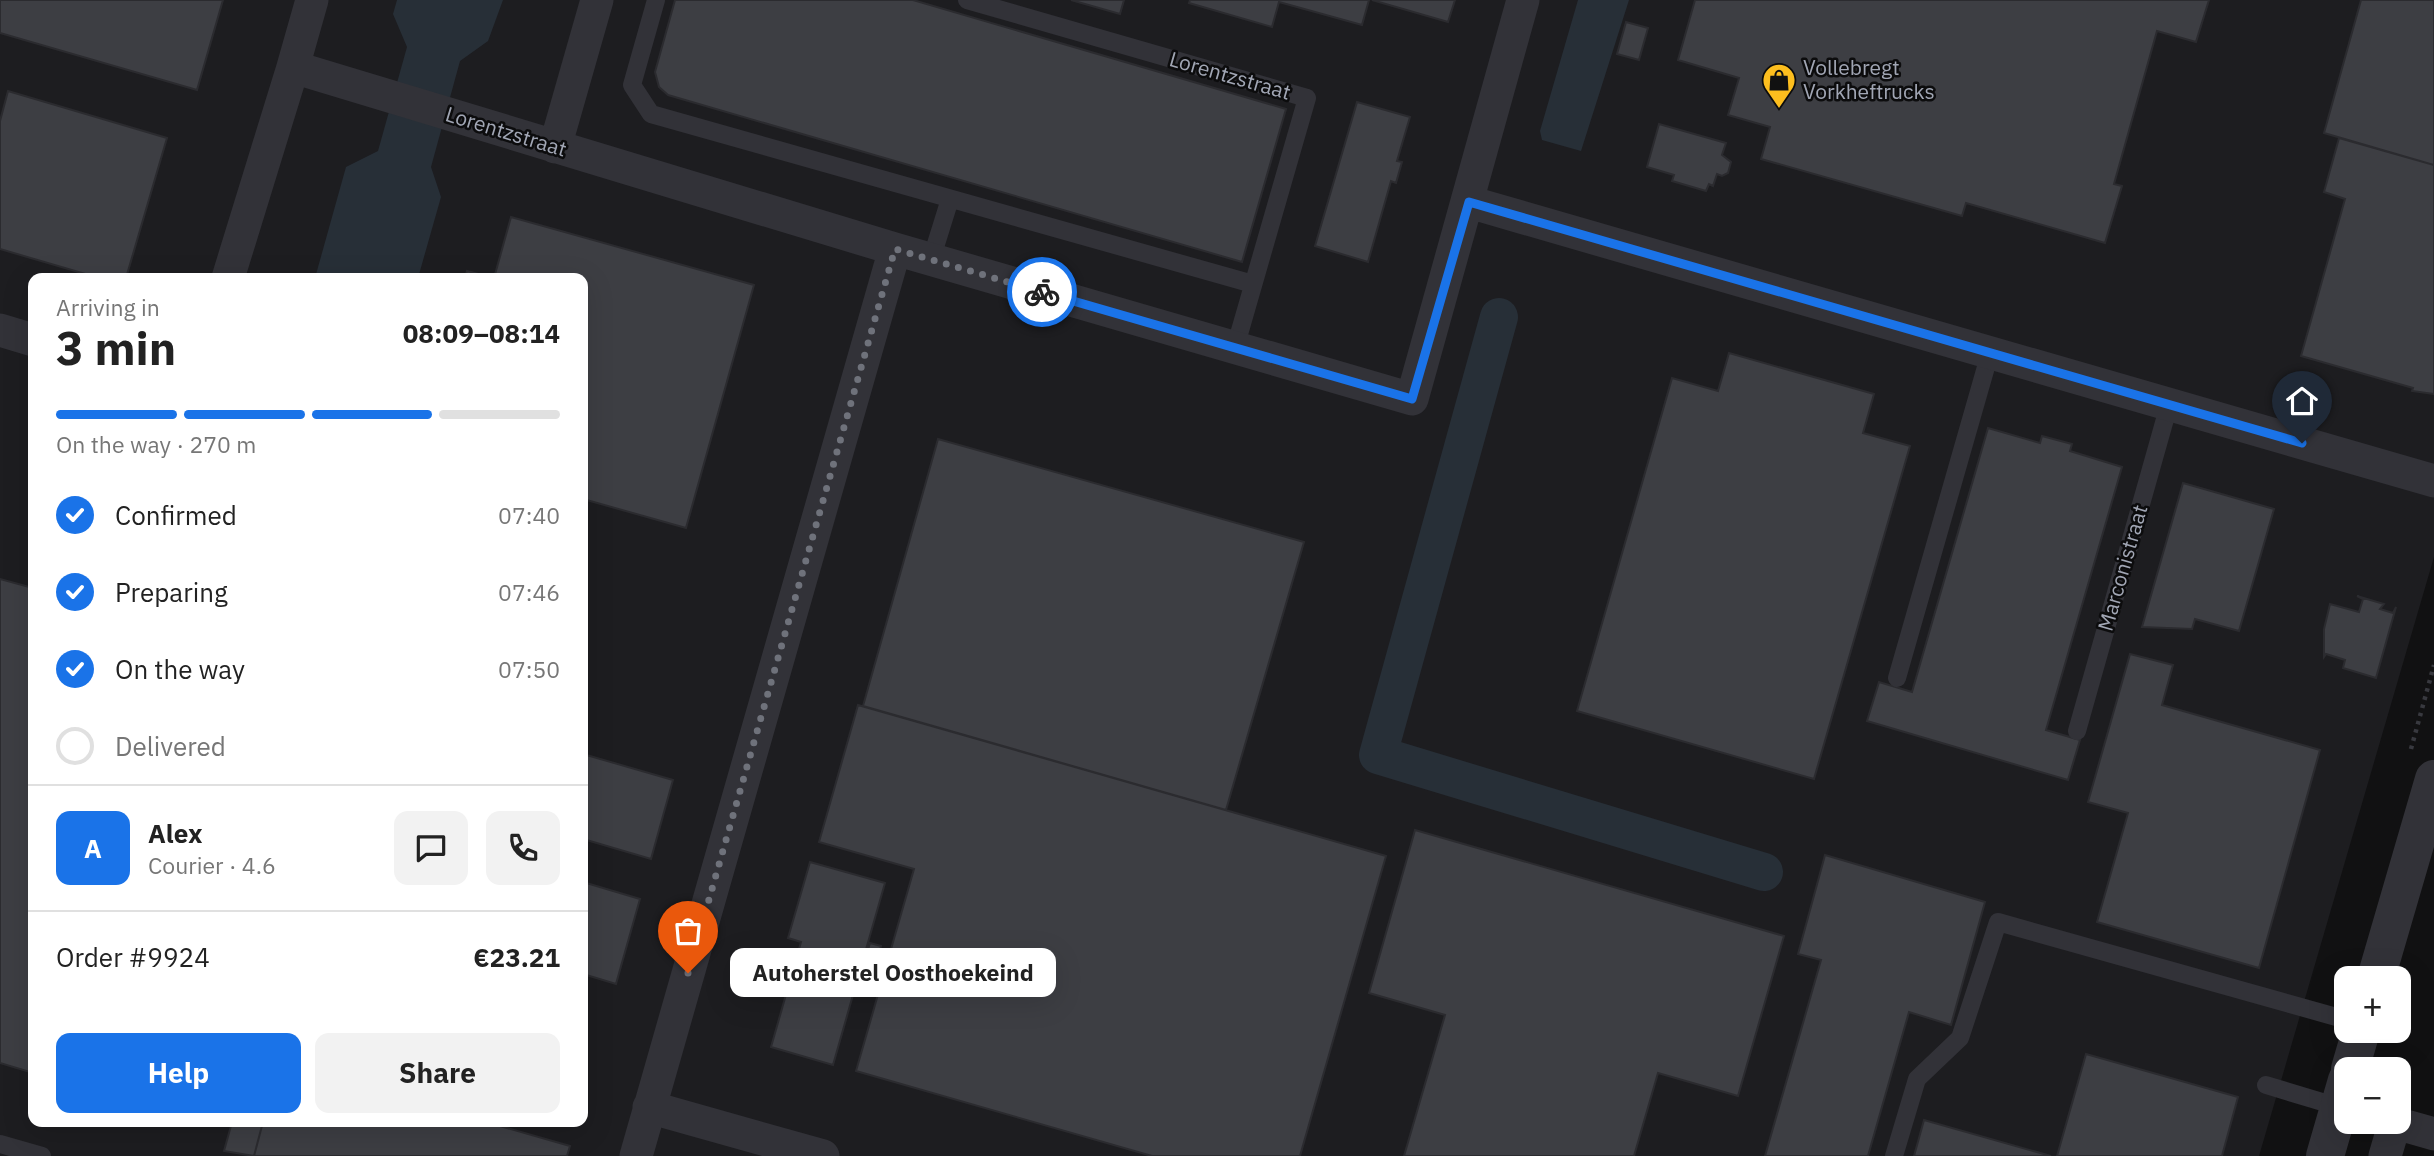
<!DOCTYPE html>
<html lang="en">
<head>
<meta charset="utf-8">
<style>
	body { margin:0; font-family:"IBM Plex Sans",sans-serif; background:#f2f2f2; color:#222; height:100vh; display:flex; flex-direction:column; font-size:26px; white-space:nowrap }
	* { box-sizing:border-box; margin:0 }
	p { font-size:23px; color:#767676 }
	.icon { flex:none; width:38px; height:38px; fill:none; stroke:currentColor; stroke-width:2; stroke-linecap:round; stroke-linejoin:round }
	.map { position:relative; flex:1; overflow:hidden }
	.side { position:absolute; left:28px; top:273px; width:560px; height:854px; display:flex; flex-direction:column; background:#fff; border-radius:14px; box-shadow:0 7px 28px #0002 }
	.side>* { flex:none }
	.controls { position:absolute; left:2334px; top:966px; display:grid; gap:14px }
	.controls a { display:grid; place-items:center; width:77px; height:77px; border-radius:14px; background:#fff; box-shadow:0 7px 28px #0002; font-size:35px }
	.pin { position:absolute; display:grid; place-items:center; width:60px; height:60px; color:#fff; margin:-72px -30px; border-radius:50% 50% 50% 0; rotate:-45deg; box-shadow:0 0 7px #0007 }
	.pin .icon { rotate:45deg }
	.courier { position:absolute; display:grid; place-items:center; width:70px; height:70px; margin:-35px; border:5px solid #1a73e8; border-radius:50%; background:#fff; color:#222; box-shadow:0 2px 9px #0007 }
	.bubble { position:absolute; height:49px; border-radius:14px; background:#fff; box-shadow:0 7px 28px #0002; font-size:23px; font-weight:800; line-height:49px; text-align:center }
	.summary em { font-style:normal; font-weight:800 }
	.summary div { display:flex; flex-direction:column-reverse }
	.summary { display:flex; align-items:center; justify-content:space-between; height:119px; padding:0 28px }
	h1 { font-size:46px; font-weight:800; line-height:52px }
	.bar { display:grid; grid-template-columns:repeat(4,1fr); gap:10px 7px; align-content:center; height:84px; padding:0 28px }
	.bar i { height:9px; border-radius:5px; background:#e0e0e0 }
	.bar .on { background:#1a73e8 }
	.bar p { grid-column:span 4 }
	.line { display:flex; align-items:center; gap:18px; padding:0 28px; border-top:2px solid #e0e0e0 }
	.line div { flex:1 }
	.round { display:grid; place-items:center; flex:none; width:74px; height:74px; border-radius:14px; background:#f2f2f2 }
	ol { padding:0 28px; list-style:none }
	li { display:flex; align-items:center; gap:21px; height:77px }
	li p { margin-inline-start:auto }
	li .icon { padding:7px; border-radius:50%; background:#1a73e8; color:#fff; stroke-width:4 }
	li:last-child { color:#767676 }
	li i { width:38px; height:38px; border:4px solid #e0e0e0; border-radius:50% }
	.button { display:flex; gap:14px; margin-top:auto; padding:14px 28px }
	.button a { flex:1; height:80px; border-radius:14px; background:#1a73e8; color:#fff; font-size:28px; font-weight:800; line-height:80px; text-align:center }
	.button a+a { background:#f2f2f2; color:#222 }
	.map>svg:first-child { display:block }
	.built { fill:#1d1d20; fill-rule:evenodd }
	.water { fill:#272f37 }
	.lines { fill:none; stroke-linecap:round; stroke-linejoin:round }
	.canal { stroke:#272f37; stroke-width:38 }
	.building { fill:#3d3e43; stroke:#2b2b2f; stroke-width:2 }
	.path { stroke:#38393f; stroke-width:4.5; stroke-dasharray:3.5 5; stroke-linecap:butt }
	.service { stroke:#323238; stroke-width:18 }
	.minor { stroke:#323238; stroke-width:33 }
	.tertiary { stroke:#323238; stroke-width:38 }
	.done { stroke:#6f727b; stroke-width:7; stroke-dasharray:0 12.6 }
	.route { stroke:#1a73e8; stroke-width:9 }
	.labels { text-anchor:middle; stroke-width:5; stroke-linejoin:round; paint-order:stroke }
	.poi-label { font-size:21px; fill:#a1a6b4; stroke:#0c0c0d; text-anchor:start }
	.street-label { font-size:21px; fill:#a1a6b4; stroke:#0c0c0d }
</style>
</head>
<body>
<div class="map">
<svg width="2434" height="1156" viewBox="0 0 2434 1156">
	<rect width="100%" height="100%" fill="#111112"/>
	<path class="built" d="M0 0H2434V557L2259 1156H0ZM33 278H583V1122H33Z"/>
	<path class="water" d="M397 0H503L488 41 460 61 431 167 441 197 418 278H315L346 167 378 151 407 47 393 14Z
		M1578 0H1629L1581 151 1542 140 1540 131Z"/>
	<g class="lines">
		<path class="canal" d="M1499 317 1378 755 1764 872"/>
	</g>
	<path class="building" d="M0 0H223L197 90 0 33Z
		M675 0H913L1286 109 1242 262 668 95 659 87 655 72Z
		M1071 0H1124L1120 14Z
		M1190 0H1369L1362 25 1279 2 1272 27 1189 3Z
		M1372 0H1455L1448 22Z
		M1695 0H2209L2196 42 2157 31 2114 184 2122 186 2105 243 1966 203 1962 216 1761 159 1770 127 1728 115 1739 78 1678 60Z
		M2361 0H2434V165L2324 133Z
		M1626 22 1648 28 1639 60 1617 54Z
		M8 91 167 138 126 278H99L0 249V121Z
		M1357 102 1410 117 1397 161 1402 162 1396 183 1391 181 1368 262 1315 246Z
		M1659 124 1726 143 1722 155 1731 162 1728 173 1722 176 1717 174 1713 186 1709 184 1706 191 1672 181 1674 175 1647 167Z
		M2339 138 2434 165V394L2412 391 2413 388 2301 356 2345 199 2324 192Z
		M511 217 754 285 686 528 583 499V278H465L467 271 494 278Z
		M1729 353 1874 394 1863 433 1910 446 1814 779 1577 711 1672 378 1718 391Z
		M1988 428 2040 443 2042 436 2072 444 2070 451 2122 467 2046 730 2080 740 2068 780 1867 721 1879 682 1912 692Z
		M938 439 1304 542 1226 810 863 706Z
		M2183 483 2274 509 2239 631 2195 619 2192 629 2142 627Z
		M0 579 33 588V1073L0 1063Z
		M2357 596 2384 604 2380 609 2393 613 2396 607 2376 678 2343 668 2345 660 2326 654 2324 657V629L2330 604 2359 612 2363 599Z
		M2130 654 2173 665 2162 705 2320 750 2259 968 2097 922 2128 813 2088 802Z
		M858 705 1386 856 1300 1156H1152L856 1071 914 869 819 842Z
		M583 754 673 780 651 859 583 839Z
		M1415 830 1784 936 1738 1096 1658 1073 1634 1156H1404L1445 1015 1369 993Z
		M1825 855 1985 902 1951 1025 1909 1012 1868 1156H1765L1821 960 1798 954Z
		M810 862 885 883 833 1065 771 1047 801 942 788 938Z
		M583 882 640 899 616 984 583 974Z
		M870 943 881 946 876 966 864 963Z
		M2086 1054 2238 1097 2222 1156H2057Z
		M1924 1120 2051 1156H1914Z
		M232 1122H263L254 1156 224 1151Z
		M263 1122H486L570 1146 567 1156H254Z"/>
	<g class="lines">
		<path class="path" d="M2411 749 2434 665"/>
		<path class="service" d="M656 0 632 85 651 114 1253 284
			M967 0 1307 98 1235 348
			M931 260 950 199
			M1897 678 1990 353
			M2077 731 2169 405
			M2266 1085 2339 1107
			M0 1144 42 1156
			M1894 1156 1917 1079 1960 1038 1998 922 2347 1020"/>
		<path class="minor" d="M293 67 312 0
			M555 147 597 0
			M1469 202 2434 481
			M228 278 293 67 895 249 1412 399 1523 0
			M0 330 33 340
			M649 1107 823 1156
			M2392 1122 2434 1134
			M636 1156 895 249
			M2385 1156 2395 1122"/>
		<path class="tertiary" d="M2376 978 2434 779
			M2350 1069 2361 1031
			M2325 1156 2347 1080"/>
	</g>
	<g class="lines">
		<path class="done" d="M688 973 895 249 1042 292"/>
		<path class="route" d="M1042 292 1412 399 1469 202 2302 443"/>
	</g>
	<defs>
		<symbol id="shop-pin" viewBox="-11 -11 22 30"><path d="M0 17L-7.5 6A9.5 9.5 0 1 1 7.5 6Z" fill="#fdbe1e" stroke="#0c0c0d"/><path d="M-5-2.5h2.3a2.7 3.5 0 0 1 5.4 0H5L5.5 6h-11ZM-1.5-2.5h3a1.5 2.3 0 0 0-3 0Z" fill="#111"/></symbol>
	</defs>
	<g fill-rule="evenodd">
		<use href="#shop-pin" x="1760" y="61" width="38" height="52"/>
	</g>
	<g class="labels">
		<g class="poi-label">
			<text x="1803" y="75">Vollebregt<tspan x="1803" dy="24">Vorkheftrucks</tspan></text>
		</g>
		<g class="street-label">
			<text transform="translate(1230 76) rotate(16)" y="7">Lorentzstraat</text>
			<text transform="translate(506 132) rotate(17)" y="7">Lorentzstraat</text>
			<text transform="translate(2123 568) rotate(-74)" y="7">Marconistraat</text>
		</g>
	</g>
</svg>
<div class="controls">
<a>+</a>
<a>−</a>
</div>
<div class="pin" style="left:688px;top:973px;background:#ea580c"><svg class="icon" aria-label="bag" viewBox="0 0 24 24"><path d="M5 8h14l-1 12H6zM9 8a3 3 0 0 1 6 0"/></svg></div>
<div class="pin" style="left:2302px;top:443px;background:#1f2937"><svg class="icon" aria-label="home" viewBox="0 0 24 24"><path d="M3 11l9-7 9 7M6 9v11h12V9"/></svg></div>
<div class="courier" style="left:1042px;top:292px"><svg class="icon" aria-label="bike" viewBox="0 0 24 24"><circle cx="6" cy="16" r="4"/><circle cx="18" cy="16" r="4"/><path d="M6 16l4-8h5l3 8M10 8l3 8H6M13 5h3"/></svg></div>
<div class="bubble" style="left:730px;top:948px;width:326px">Autoherstel Oosthoekeind</div>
<section class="side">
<div class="summary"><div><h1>3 min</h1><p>Arriving in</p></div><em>08:09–08:14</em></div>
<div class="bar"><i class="on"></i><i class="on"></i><i class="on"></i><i></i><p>On the way · 270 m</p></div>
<ol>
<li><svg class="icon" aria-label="check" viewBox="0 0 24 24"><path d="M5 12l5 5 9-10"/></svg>Confirmed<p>07:40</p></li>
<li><svg class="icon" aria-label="check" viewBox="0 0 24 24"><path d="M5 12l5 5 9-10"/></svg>Preparing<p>07:46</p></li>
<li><svg class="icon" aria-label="check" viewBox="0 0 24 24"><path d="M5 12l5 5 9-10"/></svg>On the way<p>07:50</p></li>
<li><i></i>Delivered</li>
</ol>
<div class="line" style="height:126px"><b class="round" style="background:#1a73e8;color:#fff">A</b><div><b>Alex</b><p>Courier · 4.6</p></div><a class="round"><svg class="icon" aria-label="chat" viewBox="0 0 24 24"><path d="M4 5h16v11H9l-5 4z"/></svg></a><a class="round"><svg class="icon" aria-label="phone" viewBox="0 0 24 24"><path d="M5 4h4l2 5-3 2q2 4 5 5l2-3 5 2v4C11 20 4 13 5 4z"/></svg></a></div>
<div class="line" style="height:91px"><div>Order #9924</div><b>€23.21</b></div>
<div class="button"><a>Help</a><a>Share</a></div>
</section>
</div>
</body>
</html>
